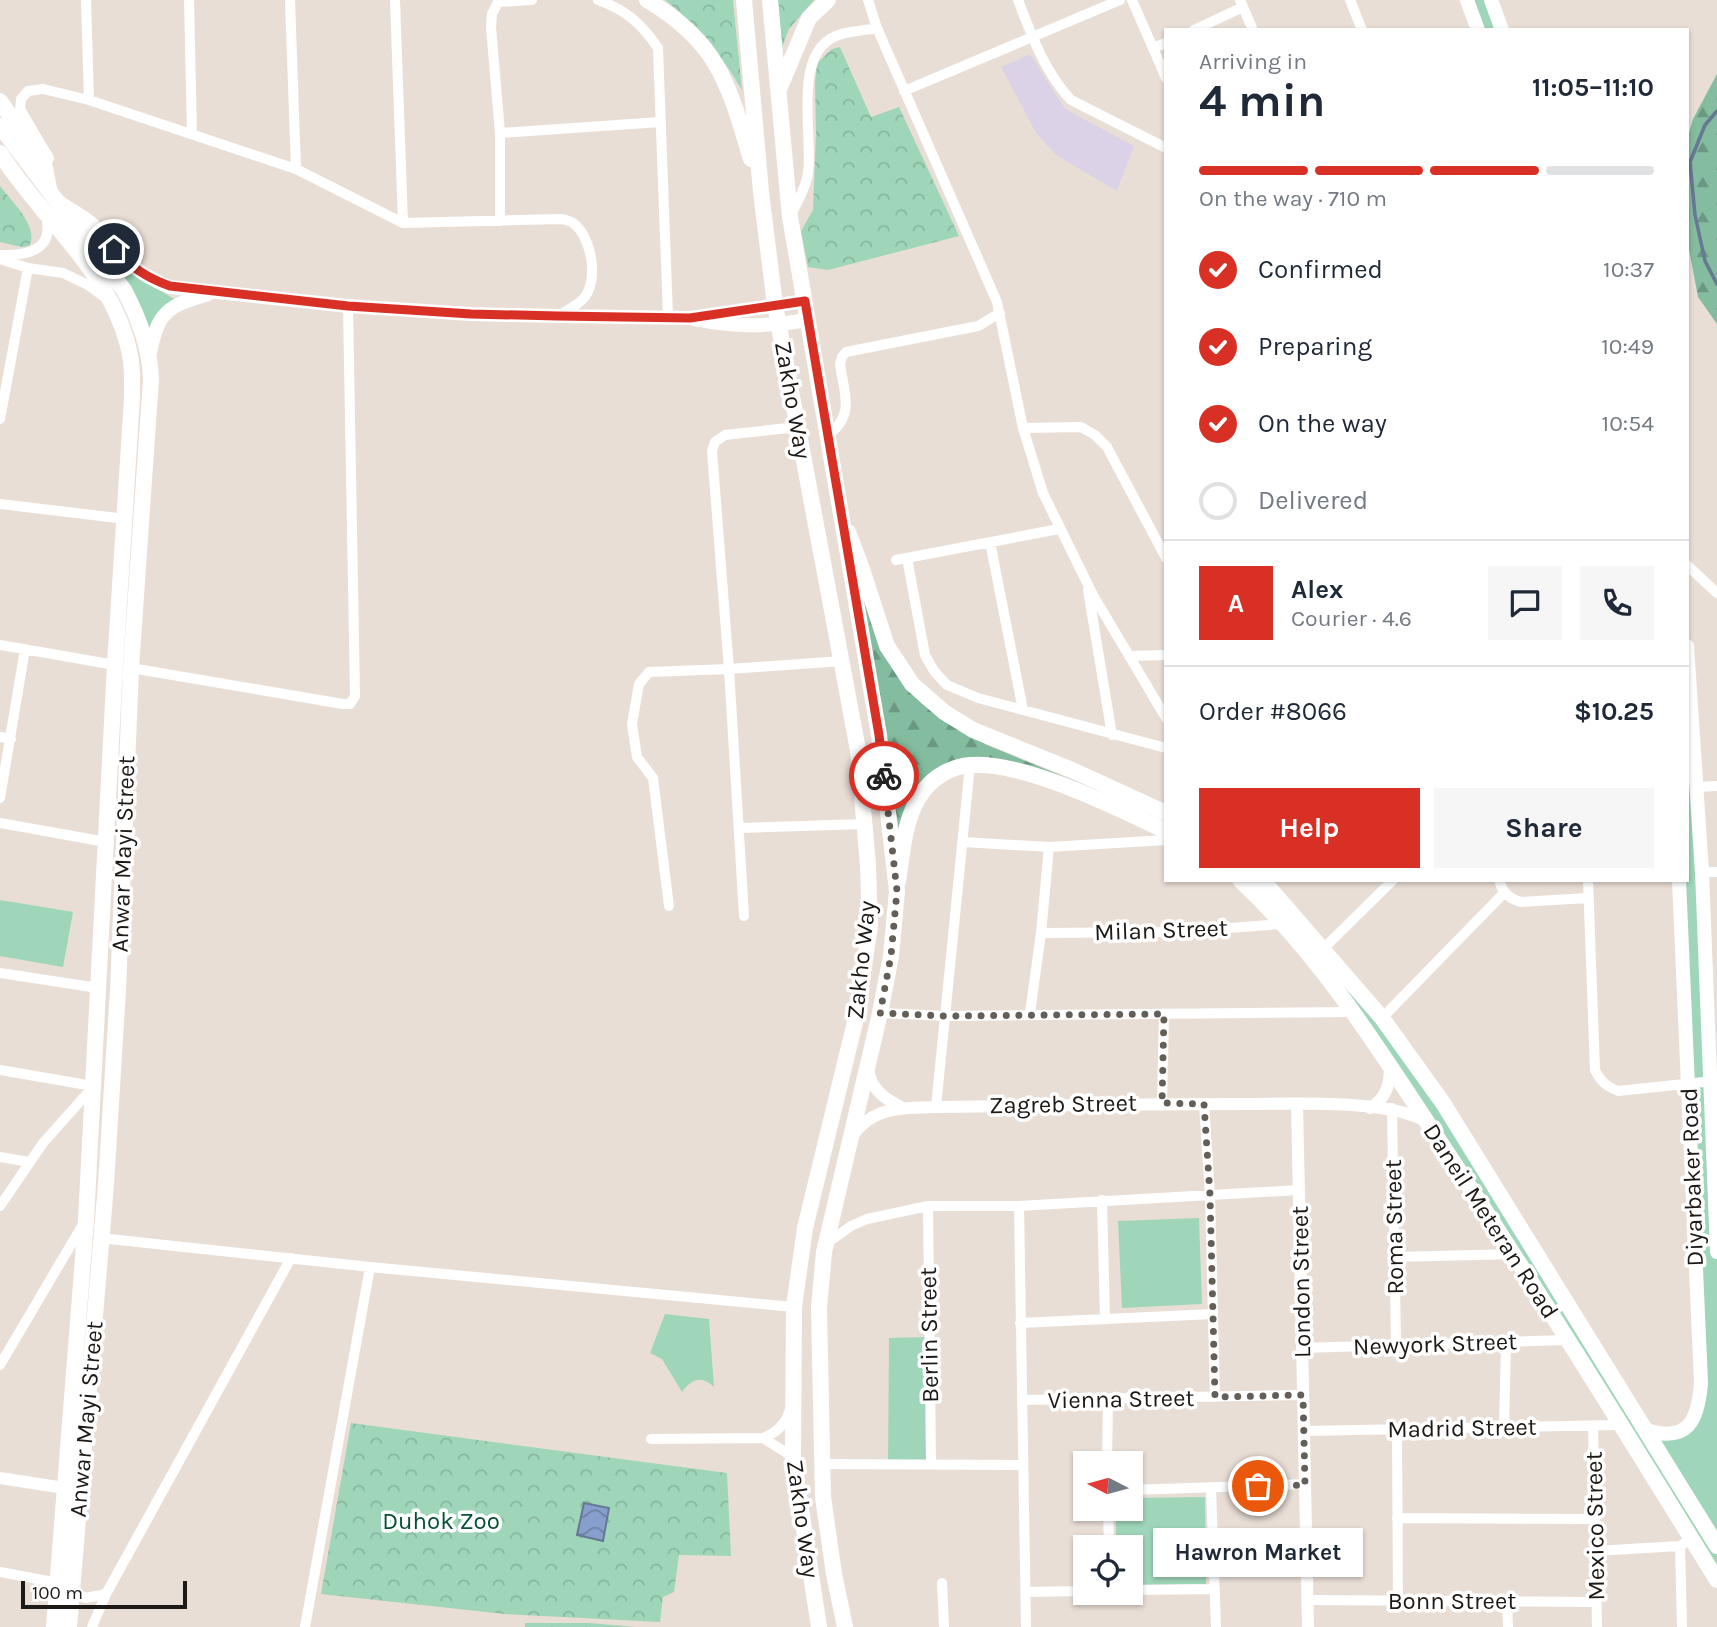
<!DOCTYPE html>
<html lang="en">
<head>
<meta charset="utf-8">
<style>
	body { margin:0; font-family:Karla,sans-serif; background:#f6f6f7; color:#1f2937; height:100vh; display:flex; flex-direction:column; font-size:26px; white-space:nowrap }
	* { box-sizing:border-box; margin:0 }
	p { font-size:23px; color:#747a83 }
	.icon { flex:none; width:38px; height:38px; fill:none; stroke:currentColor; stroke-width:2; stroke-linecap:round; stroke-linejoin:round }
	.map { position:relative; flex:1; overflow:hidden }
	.panel { position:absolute; left:1164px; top:28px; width:525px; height:854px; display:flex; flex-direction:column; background:#fff; border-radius:0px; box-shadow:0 2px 5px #0004 }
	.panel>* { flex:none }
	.needle { width:46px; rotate:276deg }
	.tools { position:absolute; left:1073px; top:1451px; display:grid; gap:14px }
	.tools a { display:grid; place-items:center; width:70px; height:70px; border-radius:0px; background:#fff; box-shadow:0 2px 5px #0004; font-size:35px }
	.scale { position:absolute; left:21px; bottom:18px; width:166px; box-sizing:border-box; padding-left:7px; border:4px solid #1d1916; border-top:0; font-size:19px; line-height:24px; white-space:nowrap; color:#1d1916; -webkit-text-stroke:5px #fff; paint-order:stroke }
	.pin { position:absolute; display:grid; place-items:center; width:60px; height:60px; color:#fff; margin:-30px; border:4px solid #fff; border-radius:50%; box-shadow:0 2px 7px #0007 }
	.courier { position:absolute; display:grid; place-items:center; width:70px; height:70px; margin:-35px; border:5px solid #d93025; border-radius:50%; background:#fff; color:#222; box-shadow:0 2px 9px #0007 }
	.bubble { position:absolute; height:49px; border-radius:0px; background:#fff; box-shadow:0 2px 5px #0004; font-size:23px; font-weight:700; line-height:49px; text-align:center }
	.head em { font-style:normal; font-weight:700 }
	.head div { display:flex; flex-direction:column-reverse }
	.head { display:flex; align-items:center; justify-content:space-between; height:119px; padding:0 35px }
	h1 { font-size:46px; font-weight:700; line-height:52px }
	.bar { display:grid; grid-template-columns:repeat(4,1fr); gap:10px 7px; align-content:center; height:84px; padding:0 35px }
	.bar i { height:9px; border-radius:5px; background:#e0e1e3 }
	.bar .active { background:#d93025 }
	.bar p { grid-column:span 4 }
	.line { display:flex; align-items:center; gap:18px; padding:0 35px; border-top:2px solid #e0e1e3 }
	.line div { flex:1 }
	.round { display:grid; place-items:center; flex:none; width:74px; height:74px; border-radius:0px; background:#f6f6f7 }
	ol { padding:0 35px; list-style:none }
	li { display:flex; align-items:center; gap:21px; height:77px }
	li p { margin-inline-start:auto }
	li .icon { padding:7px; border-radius:50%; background:#d93025; color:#fff; stroke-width:4 }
	li:last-child { color:#747a83 }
	li i { width:38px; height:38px; border:4px solid #e0e1e3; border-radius:50% }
	.action { display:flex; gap:14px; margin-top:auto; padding:14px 35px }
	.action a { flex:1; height:80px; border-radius:0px; background:#d93025; color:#fff; font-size:28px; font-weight:700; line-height:80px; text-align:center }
	.action a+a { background:#f6f6f7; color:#1f2937 }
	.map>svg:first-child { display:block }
	.education { fill:#dbd2e7 }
	.forest { fill:url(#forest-firs) }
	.park { fill:url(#park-crowns) }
	.garden { fill:#9fd6b9 }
	.water { fill:url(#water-waves); stroke:#677795; stroke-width:2 }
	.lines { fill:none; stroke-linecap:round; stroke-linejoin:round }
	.stream { stroke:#677795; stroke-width:3.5 }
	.minor { stroke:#fff; stroke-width:10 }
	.tertiary { stroke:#fff; stroke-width:12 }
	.secondary { stroke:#fff; stroke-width:14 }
	.primary { stroke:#fff; stroke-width:16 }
	.trunk { stroke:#fff; stroke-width:16 }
	.done { stroke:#645e59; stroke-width:7; stroke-dasharray:0 12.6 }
	.route { stroke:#d93025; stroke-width:9 }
	.labels { text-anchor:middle; stroke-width:7; stroke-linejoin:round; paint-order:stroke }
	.street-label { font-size:24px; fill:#1d1916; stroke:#fff }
	.park-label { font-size:24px; fill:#065035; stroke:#fff }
</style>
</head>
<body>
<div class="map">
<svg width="1717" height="1627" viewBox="0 0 1717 1627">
	<defs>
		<pattern id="forest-firs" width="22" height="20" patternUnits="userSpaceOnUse" patternTransform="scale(1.75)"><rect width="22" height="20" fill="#84bc9f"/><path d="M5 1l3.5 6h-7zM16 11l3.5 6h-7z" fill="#6b9881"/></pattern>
		<pattern id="park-crowns" width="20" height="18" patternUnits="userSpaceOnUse" patternTransform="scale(1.75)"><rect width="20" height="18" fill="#9fd6b9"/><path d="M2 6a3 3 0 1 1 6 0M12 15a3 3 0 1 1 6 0" fill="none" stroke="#88b79e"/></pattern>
		<pattern id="water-waves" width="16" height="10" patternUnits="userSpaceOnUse" patternTransform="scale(1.75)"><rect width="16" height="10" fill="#879fcc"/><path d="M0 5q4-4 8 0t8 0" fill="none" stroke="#6e81a5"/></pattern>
	</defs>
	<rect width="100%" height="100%" fill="#e9ded6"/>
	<path class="education" d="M1030 54 1065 109 1134 146 1117 191 1056 155 1036 133 1001 67Z"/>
	<path class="forest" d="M1717 74V324L1698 297 1687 239V140L1693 119Z
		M862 595 901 679 920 702 945 722 987 745 1152 813V817L1030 770 937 771 900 838Z"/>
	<path class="park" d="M665 0H733L742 90C720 53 699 27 665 0Z
		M778 0H814L789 29 781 50Z
		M840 47 871 117 899 107 959 236 828 270 808 267 801 231 813 210 816 134 815 83 817 63 832 49Z
		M0 186C11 201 40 227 29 246L22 247 0 242Z
		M351 1423 727 1473 731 1556 679 1555 674 1592 663 1597 660 1622 504 1614 321 1594Z
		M525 1623H589L636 1627H525Z"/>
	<path class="garden" d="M1467 0H1491L1502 30H1478Z
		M87 226 127 271 176 300 158 312 149 333 128 287Z
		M1687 646 1717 1252V1546L1657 1434 1672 1435 1696 1411 1679 880H1687Z
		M1242 880H1258L1400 1045 1717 1549V1577L1424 1115Z
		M0 900 73 912 63 967 0 956Z
		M1199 1218 1202 1304 1122 1308 1118 1221Z
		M665 1314 709 1319 714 1387C701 1375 692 1379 682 1392L662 1359 650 1353Z
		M929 1337 931 1464 888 1463 889 1338Z
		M1205 1497 1206 1584 1131 1585 1130 1547H1116V1509L1130 1508 1131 1498Z"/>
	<path class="water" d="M584 1503 609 1508 603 1541 577 1535Z"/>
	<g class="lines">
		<path class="stream" d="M1717 111 1705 125 1690 162 1695 215 1705 261 1717 284"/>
		<path class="minor" d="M86 0 89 100
			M189 0 192 134
			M290 0 296 169
			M395 0 403 223
			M598 0C626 10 641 23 658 48L668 317
			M868 0 877 28 997 302 1023 428 1043 493 1093 595 1166 718
			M1018 0C1031 34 1045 73 1071 100L1166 148
			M1132 0 1166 78
			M1240 0 1253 30
			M1350 0 1362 30
			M1194 30 1243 7
			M1153 48 1166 43
			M904 91 1120 0
			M500 133 660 122
			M45 168 49 158 20 109 21 99 28 91 43 89 89 100 296 169 403 223 562 219C566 220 570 221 573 223 592 236 600 284 582 300 576 306 566 311 558 316
			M792 213C798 200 806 188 808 173 813 136 794 62 830 39 843 31 862 31 877 28
			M500 221V133L491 27 492 14 498 2 532 0
			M0 255C25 256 55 251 46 217
			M0 259 28 268 63 273 88 285 103 296
			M0 419 28 268
			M1023 428 1081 427 1095 435 1107 447 1166 558
			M827 436C856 415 844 394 840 364L842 357 846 352 978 326 1000 313
			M0 504 126 519
			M990 542 1023 710
			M907 558 925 655 934 671 947 685 978 698 1166 748
			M896 560 1059 529
			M1687 565 1717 593
			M1088 590 1112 735
			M0 645 115 665
			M1129 656 1166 655
			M131 668 343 704H350L355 696 348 306
			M0 737 11 739
			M1696 787 1717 786
			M0 798 25 649
			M0 823 106 842
			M739 828 864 824
			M963 842 1049 847 1166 840
			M1702 872H1717
			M1499 880C1503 893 1508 898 1521 902L1588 898
			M1588 880 1595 1070C1601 1082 1606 1086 1618 1091L1713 1081
			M669 906 653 778 637 757 632 724 639 684 649 672 729 669 842 661
			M744 916 729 669 712 451 715 442 725 435 797 427
			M1041 933 1177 932 1281 924
			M1323 949 1393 880
			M0 973 98 988
			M880 1013 946 1016 1354 1012
			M1030 1013 1041 933 1049 847
			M1382 1018 1504 893
			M0 1070 93 1086
			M1162 1103 1164 1014
			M1204 1104 1210 1195 1215 1397
			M936 1107 970 765
			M1392 1108 1396 1345
			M0 1157 29 1162
			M1102 1200 1105 1319
			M0 1206 43 1143 93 1087
			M928 1206 931 1464
			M1019 1206 1026 1627
			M100 1238 370 1267 794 1307
			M826 1244 851 1226 867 1219 928 1206H1019L1299 1190
			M1394 1257 1515 1254
			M1020 1323 1213 1314
			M1302 1348 1568 1340
			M0 1365 82 1226
			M1022 1400 1303 1395
			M1593 1426 1597 1627
			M1504 1428 1506 1342
			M1397 1430 1398 1601
			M1304 1431 1619 1425
			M763 1438 793 1457
			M651 1439 763 1438C776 1433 785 1425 789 1412
			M1107 1463 1108 1399
			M821 1464 1023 1465
			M1211 1487 1216 1627
			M1130 1490 1305 1484
			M1108 1508 1109 1547
			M1397 1518 1595 1519
			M1595 1551 1680 1546
			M0 1572 58 1583
			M942 1583 944 1627
			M1130 1590 1215 1589
			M71 1592 86 1598 106 1594
			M1026 1592 1085 1591
			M1308 1600 1596 1602
			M1507 1601 1508 1627
			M92 1627 106 1594 291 1258
			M305 1627 370 1267
			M1682 1627 1680 1546 1691 1539"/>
		<path class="tertiary" d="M868 1069C871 1090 885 1099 903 1108
			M1297 1104 1308 1627
			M1370 1108C1387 1098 1390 1084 1390 1065
			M852 1136C874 1106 902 1108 936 1107 1040 1105 1144 1104 1247 1104 1293 1104 1390 1099 1427 1122
			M0 1478 64 1488"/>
		<path class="secondary" d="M1467 0 1478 30
			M1491 0 1502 30
			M62 204C72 211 85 217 94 226 124 254 127 270 170 287L348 306 471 314 558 316 690 318 805 301
			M694 319C732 327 770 327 807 320
			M150 353C158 311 168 306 208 294
			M1687 646 1702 872 1717 1252
			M1646 1430C1688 1443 1698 1421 1701 1383L1679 880"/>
		<path class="primary" d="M0 101 45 168 49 188
			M0 126 124 290C139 318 150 347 151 379L131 668 118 990 106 1184 69 1627
			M0 153C43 221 114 273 130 355 133 369 132 384 132 398L115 665 86 1220 54 1627
			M848 532 861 566 887 646 912 684 944 712 973 730 1072 770 1166 813
			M1240 880C1322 957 1381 1052 1442 1145 1537 1288 1627 1434 1717 1580
			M1261 880 1272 891 1382 1018 1443 1103 1717 1546
			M898 881C903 851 904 815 924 790 935 776 953 766 970 765 1024 761 1115 807 1166 831"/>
		<path class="trunk" d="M647 0C719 43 728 83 751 159
			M744 0 761 192 775 305 858 750 868 865 870 926 856 1018 805 1228 794 1307 793 1457 819 1627
			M770 0 790 217 879 735 897 891 891 956 880 1013 824 1252 819 1308 823 1497 834 1574 845 1627
			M780 87 809 18 828 0"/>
	</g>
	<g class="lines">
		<path class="done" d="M884 776 897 891 891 956 880 1013 946 1016 1164 1014 1162 1103 1204 1104 1210 1195 1215 1397 1303 1395 1305 1485 1258 1486"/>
		<path class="route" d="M114 249C131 267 147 278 170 286L348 306 471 314 558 316 690 318 805 301 879 735 884 776"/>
	</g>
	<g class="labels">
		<g class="street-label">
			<text transform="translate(793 400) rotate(80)" y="8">Zakho Way</text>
			<text transform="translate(123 854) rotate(-88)" y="8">Anwar Mayi Street</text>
			<text transform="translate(1161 930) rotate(-2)" y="8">Milan Street</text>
			<text transform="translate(861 960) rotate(-84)" y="8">Zakho Way</text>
			<text transform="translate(1063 1104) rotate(-1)" y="8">Zagreb Street</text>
			<text transform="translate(1692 1177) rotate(-92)" y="8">Diyarbaker Road</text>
			<text transform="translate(1491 1221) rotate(57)" y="8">Daneil Meteran Road</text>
			<text transform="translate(1394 1227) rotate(-91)" y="8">Roma Street</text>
			<text transform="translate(1301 1282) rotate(-91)" y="8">London Street</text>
			<text transform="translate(929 1335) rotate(-91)" y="8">Berlin Street</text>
			<text transform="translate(1435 1344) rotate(-2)" y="8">Newyork Street</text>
			<text transform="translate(1121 1399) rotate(-1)" y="8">Vienna Street</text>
			<text transform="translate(86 1419) rotate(-85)" y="8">Anwar Mayi Street</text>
			<text transform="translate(1462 1428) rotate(-1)" y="8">Madrid Street</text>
			<text transform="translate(803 1519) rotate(82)" y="8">Zakho Way</text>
			<text transform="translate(1595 1526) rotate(-91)" y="8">Mexico Street</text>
			<text x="1452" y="1609">Bonn Street</text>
		</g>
		<g class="park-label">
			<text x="441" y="1529">Duhok Zoo</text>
		</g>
	</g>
</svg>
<div class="tools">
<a><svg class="needle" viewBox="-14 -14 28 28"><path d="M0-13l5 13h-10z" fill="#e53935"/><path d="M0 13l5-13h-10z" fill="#747a83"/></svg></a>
<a><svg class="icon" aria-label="locate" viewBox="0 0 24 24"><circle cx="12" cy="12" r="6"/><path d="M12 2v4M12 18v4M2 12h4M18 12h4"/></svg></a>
</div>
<div class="scale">100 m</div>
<div class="pin" style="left:1258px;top:1486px;background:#ea580c"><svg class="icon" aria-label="bag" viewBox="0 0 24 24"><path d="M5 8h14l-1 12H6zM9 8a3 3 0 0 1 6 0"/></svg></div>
<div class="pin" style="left:114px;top:249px;background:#1f2937"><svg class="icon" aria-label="home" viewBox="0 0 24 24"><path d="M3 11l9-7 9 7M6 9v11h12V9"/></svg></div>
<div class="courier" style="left:884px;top:776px"><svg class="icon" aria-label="bike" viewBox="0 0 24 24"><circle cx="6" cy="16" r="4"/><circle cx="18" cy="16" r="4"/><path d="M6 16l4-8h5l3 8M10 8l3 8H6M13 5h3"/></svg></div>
<div class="bubble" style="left:1153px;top:1528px;width:210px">Hawron Market</div>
<section class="panel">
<div class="head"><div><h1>4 min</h1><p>Arriving in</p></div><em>11:05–11:10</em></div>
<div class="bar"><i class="active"></i><i class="active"></i><i class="active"></i><i></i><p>On the way · 710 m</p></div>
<ol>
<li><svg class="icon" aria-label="check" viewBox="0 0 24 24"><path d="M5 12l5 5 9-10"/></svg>Confirmed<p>10:37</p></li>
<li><svg class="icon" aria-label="check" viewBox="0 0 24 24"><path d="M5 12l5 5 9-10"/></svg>Preparing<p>10:49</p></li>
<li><svg class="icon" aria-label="check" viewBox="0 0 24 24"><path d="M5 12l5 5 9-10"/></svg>On the way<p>10:54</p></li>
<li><i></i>Delivered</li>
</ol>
<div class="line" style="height:126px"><b class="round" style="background:#d93025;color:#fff">A</b><div><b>Alex</b><p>Courier · 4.6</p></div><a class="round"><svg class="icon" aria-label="chat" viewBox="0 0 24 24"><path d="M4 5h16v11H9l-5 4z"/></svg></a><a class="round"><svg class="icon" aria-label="phone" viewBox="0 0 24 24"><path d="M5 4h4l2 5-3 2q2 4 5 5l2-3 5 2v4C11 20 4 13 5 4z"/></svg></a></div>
<div class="line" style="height:91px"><div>Order #8066</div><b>$10.25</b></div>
<div class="action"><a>Help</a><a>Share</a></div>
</section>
</div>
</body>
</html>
